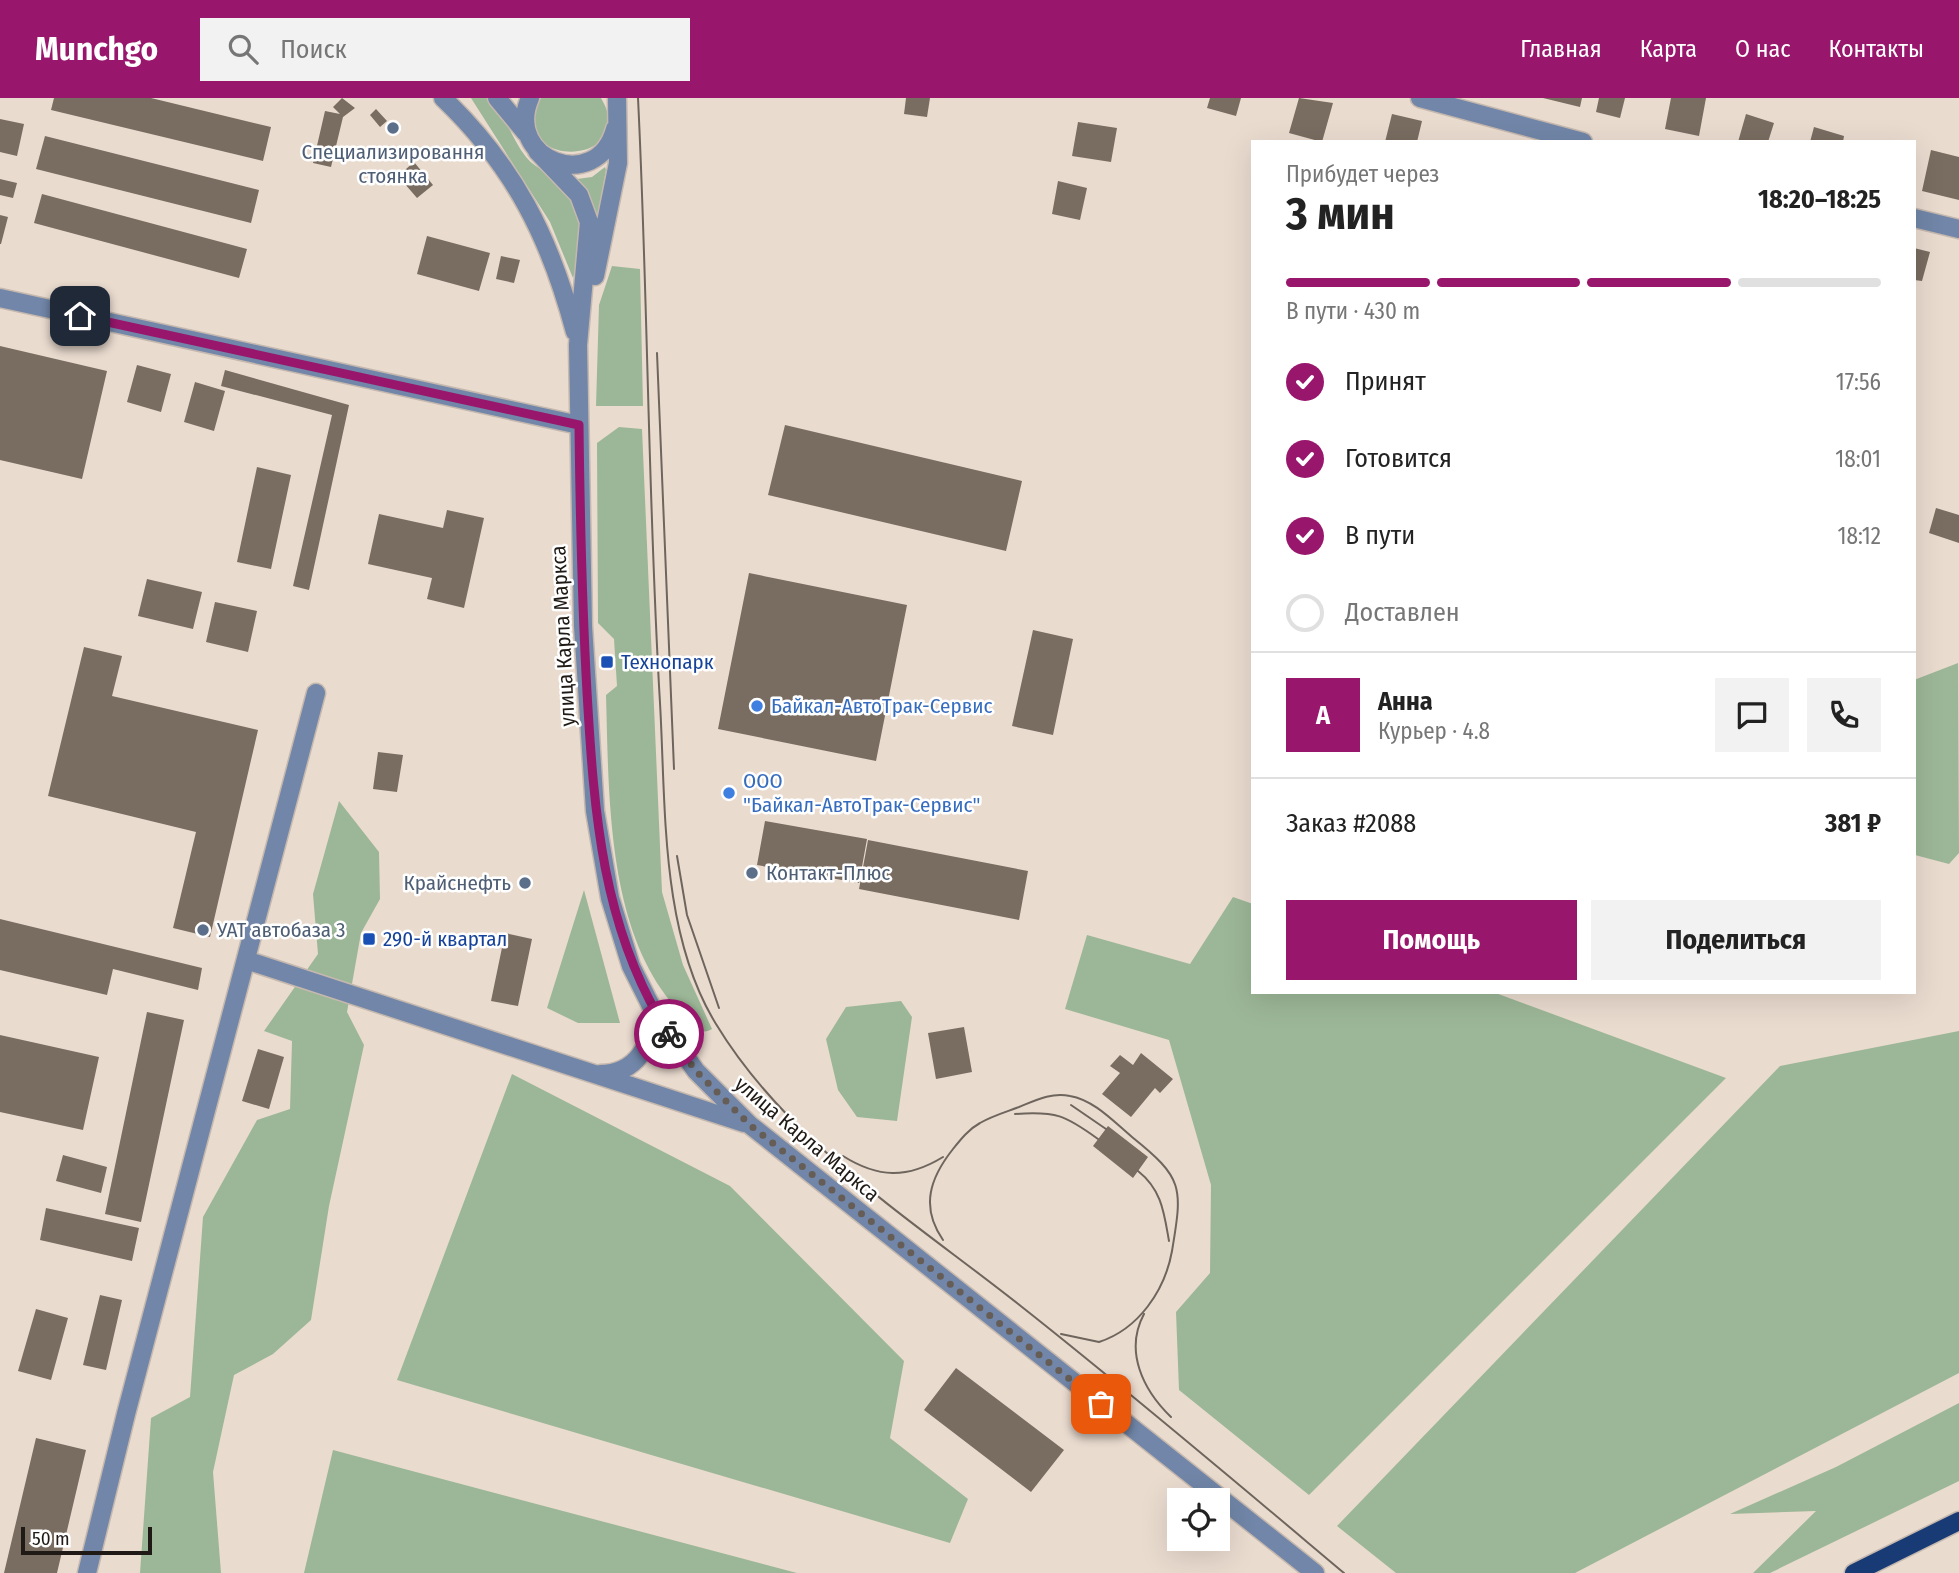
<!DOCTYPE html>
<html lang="ru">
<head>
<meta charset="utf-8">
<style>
	body { margin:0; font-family:"Fira Sans Condensed",sans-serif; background:#f2f2f2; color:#222; height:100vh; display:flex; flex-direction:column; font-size:26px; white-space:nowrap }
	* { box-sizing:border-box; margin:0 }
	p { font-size:23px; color:#767676 }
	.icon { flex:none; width:38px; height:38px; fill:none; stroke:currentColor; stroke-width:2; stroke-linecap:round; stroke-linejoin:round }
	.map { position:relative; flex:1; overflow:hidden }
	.side { position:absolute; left:1251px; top:42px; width:665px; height:854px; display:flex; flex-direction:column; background:#fff; border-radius:0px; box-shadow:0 7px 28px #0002 }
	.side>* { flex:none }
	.fabs { position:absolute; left:1167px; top:1390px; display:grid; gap:14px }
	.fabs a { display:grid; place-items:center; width:63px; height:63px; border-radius:0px; background:#fff; box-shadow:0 7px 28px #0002; font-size:35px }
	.scale { position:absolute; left:21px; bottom:18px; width:131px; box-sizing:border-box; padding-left:7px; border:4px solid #1f1a15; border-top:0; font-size:19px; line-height:24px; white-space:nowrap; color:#1f1a15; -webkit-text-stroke:5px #fff; paint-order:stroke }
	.pin { position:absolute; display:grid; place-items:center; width:60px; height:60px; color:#fff; margin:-30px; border-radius:14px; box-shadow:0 4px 10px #0006 }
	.courier { position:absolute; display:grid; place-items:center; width:70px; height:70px; margin:-35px; border:5px solid #98166c; border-radius:50%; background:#fff; color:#222; box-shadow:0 2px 9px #0007 }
	.headline em { font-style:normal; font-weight:700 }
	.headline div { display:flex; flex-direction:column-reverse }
	.headline { display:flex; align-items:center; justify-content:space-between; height:119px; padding:0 35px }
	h1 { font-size:46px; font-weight:700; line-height:52px }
	.bar { display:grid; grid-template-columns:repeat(4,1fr); gap:10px 7px; align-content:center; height:84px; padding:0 35px }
	.bar i { height:9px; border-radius:5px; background:#e0e0e0 }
	.bar .current { background:#98166c }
	.bar p { grid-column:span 4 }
	.line { display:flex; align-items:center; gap:18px; padding:0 35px; border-top:2px solid #e0e0e0 }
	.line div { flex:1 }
	.round { display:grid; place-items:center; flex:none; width:74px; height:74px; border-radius:0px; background:#f2f2f2 }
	ol { padding:0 35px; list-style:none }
	li { display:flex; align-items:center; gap:21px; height:77px }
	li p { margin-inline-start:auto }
	li .icon { padding:7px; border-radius:50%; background:#98166c; color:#fff; stroke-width:4 }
	li:last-child { color:#767676 }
	li i { width:38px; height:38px; border:4px solid #e0e0e0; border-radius:50% }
	.button { display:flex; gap:14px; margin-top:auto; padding:14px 35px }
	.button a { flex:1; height:80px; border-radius:0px; background:#98166c; color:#fff; font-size:28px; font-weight:700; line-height:80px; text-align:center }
	.button a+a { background:#f2f2f2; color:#222 }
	header { display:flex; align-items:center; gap:42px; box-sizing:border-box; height:98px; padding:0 35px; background:#98166c; color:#fff }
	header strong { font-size:33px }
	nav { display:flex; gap:38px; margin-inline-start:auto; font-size:24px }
	.search { width:490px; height:63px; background:#f2f2f2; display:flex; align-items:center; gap:18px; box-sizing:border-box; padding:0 24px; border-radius:0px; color:#767676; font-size:26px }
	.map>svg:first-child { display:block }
	.green { fill:#9cb797 }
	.building { fill:#796c61 }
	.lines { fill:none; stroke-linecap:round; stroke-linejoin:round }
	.minor-casing { stroke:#c5b8ae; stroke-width:21 }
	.major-casing { stroke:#c5b8ae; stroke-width:21 }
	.minor { stroke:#7186a8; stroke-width:18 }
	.major { stroke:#183b76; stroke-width:18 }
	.tram { stroke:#6e655d; stroke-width:2 }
	.done { stroke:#665e56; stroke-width:7; stroke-dasharray:0 12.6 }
	.route { stroke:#98166c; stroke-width:9 }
	.service-dot { fill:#5c6f8a; stroke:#fff; stroke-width:2.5 }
	.transit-dot { fill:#1a4fb4; stroke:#fff; stroke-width:2.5 }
	.shop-dot { fill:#3f7fe0; stroke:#fff; stroke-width:2.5 }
	.labels { text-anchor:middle; stroke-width:5; stroke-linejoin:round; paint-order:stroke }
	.service-label { font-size:21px; fill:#4e5e75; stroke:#fff; text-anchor:start }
	.street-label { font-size:21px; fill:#1f1a15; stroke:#fff }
	.transit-label { font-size:21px; fill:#164399; stroke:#fff; text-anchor:start }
	.shop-label { font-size:21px; fill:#366cbe; stroke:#fff; text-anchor:start }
</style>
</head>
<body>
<header>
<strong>Munchgo</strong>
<div class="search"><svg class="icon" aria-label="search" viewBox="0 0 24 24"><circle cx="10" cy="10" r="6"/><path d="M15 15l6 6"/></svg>Поиск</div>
<nav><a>Главная</a><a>Карта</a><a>О нас</a><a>Контакты</a></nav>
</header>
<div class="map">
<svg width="1959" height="1475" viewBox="0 0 1959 1475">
	<rect width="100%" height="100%" fill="#eadbcf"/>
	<path class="green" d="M471 0H488C506 16 511 40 526 59 537 73 554 75 565 88 588 115 584 149 573 180L550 124Z
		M541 0H601C643 70 501 73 541 0Z
		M605 69 606 72 597 122 586 94 577 81 592 79Z
		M612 168 640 171 643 308H596L599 207Z
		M619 329 642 331 662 794 683 867 712 931C700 939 691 925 682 916 606 840 609 698 606 597L617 588 614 541 598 525 597 345Z
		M1958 565 1959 755 1949 766 1915 757 1914 582Z
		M339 703 379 754 380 801 361 835 347 914 364 947 329 1108 311 1222 273 1256 234 1277 213 1374 221 1475H140L151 1320 190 1299 203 1119 257 1022 290 1011 292 943 264 933 318 856 313 796Z
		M584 792 620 925H578L547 910Z
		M1233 799 1253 806V894H1493L1726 980 1309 1397 1179 1292 1176 1214 1210 1175 1211 1087 1169 942 1065 911 1087 837 1190 866Z
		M901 903 912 919 897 1023 857 1019 838 992 826 941 846 909Z
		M1959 933V1275L1575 1475H1396L1337 1428 1780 968Z
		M512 976 730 1088 904 1263 890 1340 968 1401 950 1445 397 1282Z
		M1959 1305V1383L1770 1475H1753L1816 1413 1730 1416 1836 1369Z
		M333 1352 797 1475H304Z"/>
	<path class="building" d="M54 0H151L271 29 263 63 51 12Z
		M342 0 355 10 343 19 331 69 313 65 325 13 340 16 333 9Z
		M906 0H930L927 19 904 16Z
		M1210 0H1241L1236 18 1207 10Z
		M1299 0 1333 5 1322 44 1289 35Z
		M1543 0H1582L1580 9Z
		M1599 0H1625L1620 20 1596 14Z
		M1671 0H1706L1699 38 1665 31Z
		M376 11 387 23 380 29 370 17Z
		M1392 16 1422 23 1417 44H1385Z
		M1746 16 1774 25 1768 44H1738Z
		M0 21 24 26 17 58 0 54Z
		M1078 24 1117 30 1111 64 1072 58Z
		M1814 29 1844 38 1843 44H1810Z
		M45 38 259 92 251 125 36 71Z
		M1931 52 1959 59V102L1922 93Z
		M414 64 433 87 417 100 398 78Z
		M0 81 17 85 13 100 0 97Z
		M1058 83 1087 90 1080 122 1052 116Z
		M42 96 247 151 239 180 34 125Z
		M0 117 8 119 1 146H0Z
		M427 138 490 155 479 193 417 176Z
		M1914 150 1930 154 1922 183 1914 182Z
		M501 158 520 162 514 185 496 181Z
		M0 248 107 273 82 381 0 362Z
		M137 267 171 276 161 314 127 304Z
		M225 272 349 307 309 492 293 488 332 317 221 288Z
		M195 284 225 293 214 333 184 324Z
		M785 327 1022 383 1006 453 768 397Z
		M257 369 291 377 271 471 237 464Z
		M1936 410 1959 417V445L1929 435Z
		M447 412 484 420 464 510 427 501 432 480 368 466 379 416 443 430Z
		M749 475 907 507 876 663 718 631Z
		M147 481 202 494 193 531 138 518Z
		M215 504 257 513 248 554 206 544Z
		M1033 532 1073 541 1053 637 1012 628Z
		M84 549 122 558 112 598 258 632 210 839 173 830 196 734 48 698Z
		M378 654 403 657 397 694 373 691Z
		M765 723 867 741 859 785 757 767Z
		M868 742 1028 773 1019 822 859 791Z
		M0 821 202 870 198 892 113 871 107 897 0 872Z
		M505 835 532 841 518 908 491 903Z
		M147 914 184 922 141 1124 105 1116Z
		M964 929 972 974 936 981 928 935Z
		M0 937 99 959 83 1032 0 1014Z
		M258 951 284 959 269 1011 242 1003Z
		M1141 955 1173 981 1160 995 1155 990 1131 1019 1102 996 1120 975 1110 968 1120 957 1133 967Z
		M1108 1028 1148 1059 1133 1080 1093 1048Z
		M63 1057 107 1069 101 1095 56 1083Z
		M46 1110 139 1130 132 1163 40 1142Z
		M100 1197 122 1202 106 1272 83 1267Z
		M36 1211 68 1220 51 1282 18 1273Z
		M956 1270 1064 1352 1031 1394 924 1312Z
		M36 1340 86 1352 57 1475H4Z"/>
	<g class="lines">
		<defs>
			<path id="minor" d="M443 0C515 69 550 140 575 234
				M497 0 526 35
				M530 0C503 62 597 97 615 31
				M1420 0 1583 44
				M537 53 579 97 589 124 578 247 583 528 595 713 610 800 631 868 654 914 696 973 750 1027 1315 1475
				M1914 120 1959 131
				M595 178 618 65 617 0
				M0 200 579 327
				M246 862 744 1025
				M600 976C637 976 652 946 654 914
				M87 1475 126 1316 316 595"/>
			<path id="major" d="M1854 1475 1959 1423"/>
		</defs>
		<use href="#minor" class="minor-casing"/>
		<use href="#major" class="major-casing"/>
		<use href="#minor" class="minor"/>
		<use href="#major" class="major"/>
		<path class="tram" d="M638 0C648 202 648 403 660 605 666 708 660 835 716 926 788 1045 915 1124 1022 1209 1131 1295 1237 1385 1344 1475
			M657 255 674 671
			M677 758 687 817 719 910
			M1071 1007 1106 1031
			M1015 1016C1056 1013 1065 1017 1098 1041
			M843 1058C878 1080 907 1081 943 1059
			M1138 1073C1162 1092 1164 1115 1169 1143
			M943 1142C920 1109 930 1080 953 1051 961 1041 969 1031 980 1025 992 1018 1006 1014 1019 1009 1036 1002 1052 994 1070 998 1094 1002 1114 1024 1132 1039 1183 1080 1183 1088 1172 1153 1165 1192 1139 1231 1099 1244L1061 1236
			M1144 1216C1124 1253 1143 1292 1171 1319"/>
	</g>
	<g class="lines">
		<path class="done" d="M669 936 696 973 750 1027 1101 1306"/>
		<path class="route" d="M80 218 579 327C580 416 582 505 587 594 594 714 602 832 669 936"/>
	</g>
	<g class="service-dot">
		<circle cx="393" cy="30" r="7"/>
		<circle cx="752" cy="775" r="7"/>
		<circle cx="525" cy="785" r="7"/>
		<circle cx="203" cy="832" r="7"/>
	</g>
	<g class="transit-dot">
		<rect x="600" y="557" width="14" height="14" rx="3.5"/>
		<rect x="362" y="834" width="14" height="14" rx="3.5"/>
	</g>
	<g class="shop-dot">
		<circle cx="757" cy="608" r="7"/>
		<circle cx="729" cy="695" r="7"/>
	</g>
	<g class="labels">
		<g class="service-label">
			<text x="393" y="61" text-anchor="middle">Специализировання<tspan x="393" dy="24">стоянка</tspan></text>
			<text x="766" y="782">Контакт-Плюс</text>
			<text x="511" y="792" text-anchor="end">Крайснефть</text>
			<text x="217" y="839">УАТ автобаза 3</text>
		</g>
		<g class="street-label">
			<text transform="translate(563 538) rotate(-93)" y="7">улица Карла Маркса</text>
			<text transform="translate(807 1041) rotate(40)" y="7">улица Карла Маркса</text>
		</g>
		<g class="transit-label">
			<text x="621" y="571">Технопарк</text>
			<text x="383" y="848">290-й квартал</text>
		</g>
		<g class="shop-label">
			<text x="771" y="615">Байкал-АвтоТрак-Сервис</text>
			<text x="743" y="690">ООО<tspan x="743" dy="24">"Байкал-АвтоТрак-Сервис"</tspan></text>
		</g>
	</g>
</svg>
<div class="fabs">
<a><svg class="icon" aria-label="locate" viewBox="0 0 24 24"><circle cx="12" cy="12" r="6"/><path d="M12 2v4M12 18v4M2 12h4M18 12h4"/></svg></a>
</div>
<div class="scale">50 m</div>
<div class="pin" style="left:1101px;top:1306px;background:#ea580c"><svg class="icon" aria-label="bag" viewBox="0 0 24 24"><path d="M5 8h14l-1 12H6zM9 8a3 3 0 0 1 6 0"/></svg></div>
<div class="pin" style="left:80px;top:218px;background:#1f2937"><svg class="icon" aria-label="home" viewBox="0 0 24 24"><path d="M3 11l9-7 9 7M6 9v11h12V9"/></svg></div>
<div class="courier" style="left:669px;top:936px"><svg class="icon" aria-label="bike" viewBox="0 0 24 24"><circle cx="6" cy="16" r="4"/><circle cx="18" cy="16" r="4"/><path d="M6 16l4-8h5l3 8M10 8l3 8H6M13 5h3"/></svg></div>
<section class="side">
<div class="headline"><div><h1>3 мин</h1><p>Прибудет через</p></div><em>18:20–18:25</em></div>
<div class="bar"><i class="current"></i><i class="current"></i><i class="current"></i><i></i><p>В пути · 430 m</p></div>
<ol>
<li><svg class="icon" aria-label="check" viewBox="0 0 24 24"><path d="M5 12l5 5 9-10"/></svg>Принят<p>17:56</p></li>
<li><svg class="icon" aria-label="check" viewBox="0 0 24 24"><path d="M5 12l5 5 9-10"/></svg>Готовится<p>18:01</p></li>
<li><svg class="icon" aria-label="check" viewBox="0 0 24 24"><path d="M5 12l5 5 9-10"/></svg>В пути<p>18:12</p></li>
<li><i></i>Доставлен</li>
</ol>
<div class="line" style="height:126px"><b class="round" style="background:#98166c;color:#fff">А</b><div><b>Анна</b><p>Курьер · 4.8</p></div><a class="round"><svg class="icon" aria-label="chat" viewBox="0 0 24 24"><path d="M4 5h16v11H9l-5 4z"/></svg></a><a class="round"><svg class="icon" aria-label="phone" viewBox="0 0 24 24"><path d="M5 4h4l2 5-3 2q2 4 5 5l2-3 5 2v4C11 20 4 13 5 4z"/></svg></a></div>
<div class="line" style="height:91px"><div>Заказ #2088</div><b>381 ₽</b></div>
<div class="button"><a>Помощь</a><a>Поделиться</a></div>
</section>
</div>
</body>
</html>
